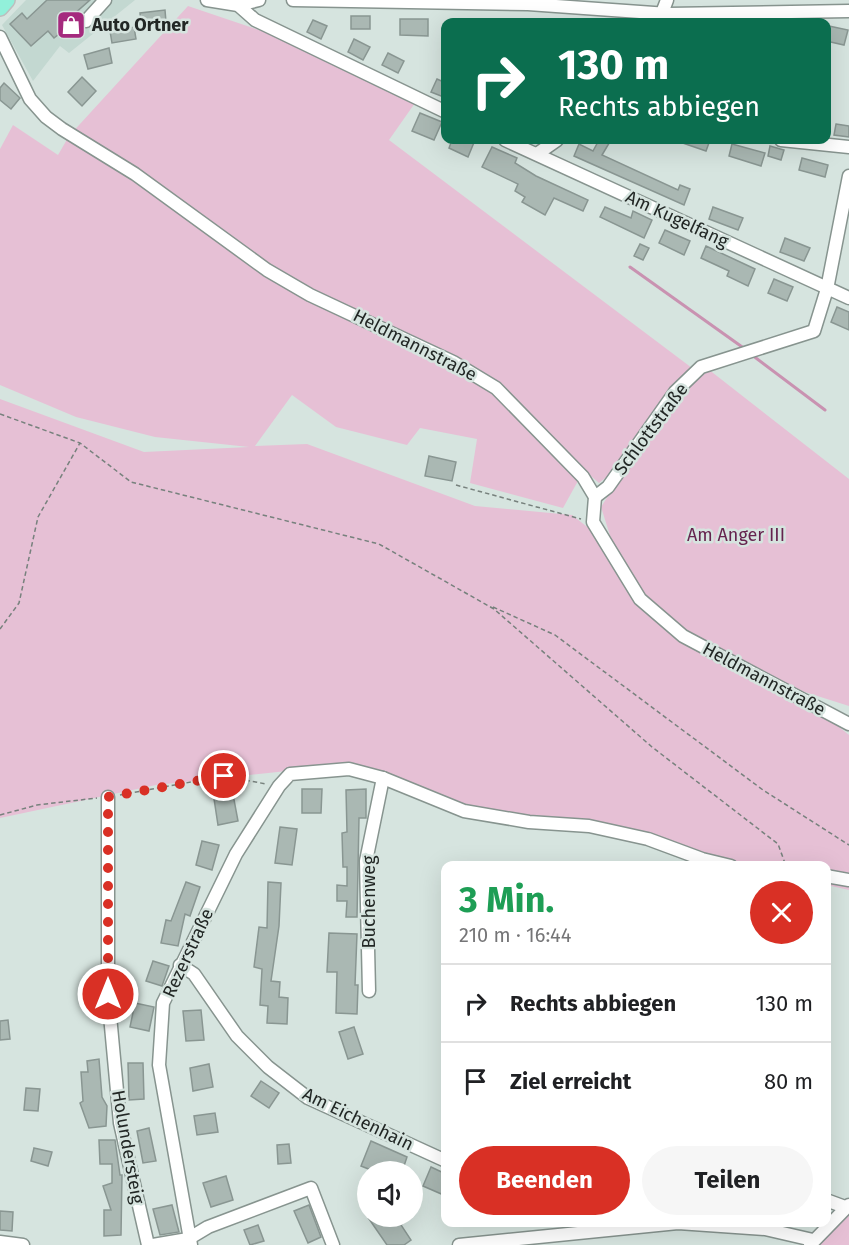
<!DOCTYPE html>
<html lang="de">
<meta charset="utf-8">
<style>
body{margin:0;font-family:"Fira Sans",sans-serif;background:#f6f6f6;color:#202124;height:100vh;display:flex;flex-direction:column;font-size:22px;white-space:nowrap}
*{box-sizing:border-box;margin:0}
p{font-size:20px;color:#757577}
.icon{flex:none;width:33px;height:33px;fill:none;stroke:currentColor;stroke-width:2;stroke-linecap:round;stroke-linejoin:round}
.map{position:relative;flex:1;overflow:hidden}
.drawer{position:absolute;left:441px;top:861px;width:390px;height:366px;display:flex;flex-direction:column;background:#fff;border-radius:12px;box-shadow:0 6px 24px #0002}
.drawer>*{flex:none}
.top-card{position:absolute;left:441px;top:18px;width:390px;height:126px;border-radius:12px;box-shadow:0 6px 24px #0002;background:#0b6e4f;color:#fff;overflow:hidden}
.buttons{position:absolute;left:357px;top:1161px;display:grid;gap:12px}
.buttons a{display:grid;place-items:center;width:66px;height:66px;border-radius:50%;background:#fff;box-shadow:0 6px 24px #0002;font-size:30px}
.pin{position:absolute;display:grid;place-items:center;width:51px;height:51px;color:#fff;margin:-26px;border:3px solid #fff;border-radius:50%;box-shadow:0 2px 6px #0007}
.me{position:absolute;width:66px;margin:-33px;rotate:0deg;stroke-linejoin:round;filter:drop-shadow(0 0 4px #0008)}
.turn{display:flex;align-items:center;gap:21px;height:126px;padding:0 18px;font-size:27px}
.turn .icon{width:78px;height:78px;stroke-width:2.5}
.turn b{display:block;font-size:42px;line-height:51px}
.round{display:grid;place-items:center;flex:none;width:63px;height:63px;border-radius:32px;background:#f6f6f6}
.overview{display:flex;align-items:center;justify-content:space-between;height:102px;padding:0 18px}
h1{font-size:36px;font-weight:700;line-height:45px;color:#1e9e55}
.action{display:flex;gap:12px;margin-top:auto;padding:12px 18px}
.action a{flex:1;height:69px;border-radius:36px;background:#d93025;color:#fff;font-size:24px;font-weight:700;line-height:69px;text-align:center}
.action a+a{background:#f6f6f6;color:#202124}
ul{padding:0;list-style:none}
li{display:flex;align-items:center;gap:18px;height:78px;padding:0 18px;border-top:2px solid #e0e0e0}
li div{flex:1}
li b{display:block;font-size:22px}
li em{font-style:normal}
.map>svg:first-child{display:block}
.built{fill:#c3d8d1}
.green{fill:#e6c0d5}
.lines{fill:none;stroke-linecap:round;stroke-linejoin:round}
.stream{stroke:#c992b1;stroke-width:3}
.building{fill:#aab8b3;stroke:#899692;stroke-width:1.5}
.minor-casing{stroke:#87948f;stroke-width:15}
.major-casing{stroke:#bdbebe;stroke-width:18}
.path{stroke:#77817d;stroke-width:1.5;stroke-dasharray:4.5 3;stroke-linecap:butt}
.minor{stroke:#fff;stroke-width:12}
.major{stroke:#92f0da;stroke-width:15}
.route{stroke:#d93025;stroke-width:10;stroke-dasharray:0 18}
.labels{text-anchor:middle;stroke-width:5;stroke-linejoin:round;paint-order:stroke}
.poi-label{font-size:18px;font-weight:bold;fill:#222725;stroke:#d6e4df;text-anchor:start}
.street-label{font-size:18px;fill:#222725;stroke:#d6e4df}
.park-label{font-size:18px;fill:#65234e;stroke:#d6e4df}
</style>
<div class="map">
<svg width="849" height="1245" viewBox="0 0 849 1245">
<rect width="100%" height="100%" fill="#d6e4df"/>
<path class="built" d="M26 0H135L69 53 60 46 33 81 2 25Z"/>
<g class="green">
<path d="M188 6 271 34 415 103 389 140 692 368 675 384 609 475 599 483 584 470 563 508 470 483 477 439 420 428 407 445 336 427 292 395 255 446 307 444 475 506 572 515 614 548 601 507 654 424 708 369 849 479V706L789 687 849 735V890L827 885 826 866 731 865 479 808 428 793 353 764 156 785 0 818V399L144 452 249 447 155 437 76 417 0 385V149L13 125 58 155 69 136Z"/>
<path d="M849 1207V1245H817Z"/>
</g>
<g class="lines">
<g class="stream">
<path d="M630 267 745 349"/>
<path d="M752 355 825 410"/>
</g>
</g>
<g class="building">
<path d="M47 0H90L73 15 80 27 70 36 64 30 54 38 48 31 31 46 10 24 22 13 27 19Z"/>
<path d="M165 10 166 22 141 24 140 13Z"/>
<rect x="351" y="16" width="19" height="13"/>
<path d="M400 19H428V36L400 35Z"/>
<path d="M313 20 327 26 321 39 307 32Z"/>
<path d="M829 26 848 30 844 45 826 41Z"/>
<path d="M134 27 136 39 112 43 110 31Z"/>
<path d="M354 39 370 47 363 60 348 52Z"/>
<path d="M109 48 112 63 88 69 84 55Z"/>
<path d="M388 53 404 61 398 73 382 65Z"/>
<path d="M82 77 96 91 82 106 68 92Z"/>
<path d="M437 79 446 83V98L431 92Z"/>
<path d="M4 83 20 98 11 109 0 100V88Z"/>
<path d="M420 113 442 122 434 140 412 131Z"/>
<path d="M836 124 849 126V137L834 135Z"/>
<path d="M452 140H475L468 157 449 148Z"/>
<path d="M599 140H611L602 155 678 190 680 185 690 189 684 205 574 156 579 144 593 151Z"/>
<path d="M674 140H710L706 151Z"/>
<path d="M732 144 765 153 761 166 729 156Z"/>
<path d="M770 146 784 150 781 160 768 156Z"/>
<path d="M492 147 517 158 515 163 536 176 588 200 583 211 554 198 545 215 522 202 525 197 515 191 518 184 482 167Z"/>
<path d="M802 158 828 165 825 177 799 170Z"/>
<path d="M605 207 631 218 633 211 652 220 644 238 600 217Z"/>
<path d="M713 207 743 218 738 230 709 219Z"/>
<path d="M665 230 690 241 684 255 659 243Z"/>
<path d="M785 238 810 248 804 261 780 252Z"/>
<path d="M640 244 649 248 643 260 634 256Z"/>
<path d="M706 246 755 269 748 286 727 276 729 271 701 258Z"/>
<path d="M774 279 793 287 787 301 768 293Z"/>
<path d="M837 307 849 312V330L831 322Z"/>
<path d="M429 456 456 462 452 481 425 476Z"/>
<path d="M232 789 238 821 218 825 213 792Z"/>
<path d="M302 789H322L321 813H302Z"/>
<path d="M366 789V818H359L357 917H346L347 901H337V885L347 886V867H343L342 833 347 832 346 790Z"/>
<path d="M280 827 297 829 292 865 275 863Z"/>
<path d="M202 841 219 845 212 870 196 865Z"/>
<path d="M186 882 200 887 190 916 185 914 178 946 161 943 166 920 171 921Z"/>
<path d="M268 882 281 883 279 926 271 981 280 982 279 997 288 998 287 1024 267 1023 268 1006 260 1005 262 969 254 967 259 927 267 928Z"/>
<path d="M329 933 357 934 355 985H358L357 1014 336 1013 337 972H327Z"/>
<path d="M153 961 169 966 162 986 146 981Z"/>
<path d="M100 977V1000L84 1001 83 978Z"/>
<path d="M135 1003 154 1007 149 1031 130 1027Z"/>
<path d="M201 1010 204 1040 186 1041 183 1011Z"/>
<path d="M8 1020 10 1039 0 1040V1021Z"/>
<path d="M354 1027 363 1054 348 1059 339 1032Z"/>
<path d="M99 1059 102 1097 107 1106 106 1126 89 1128 80 1103 83 1101 81 1072H88L87 1061Z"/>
<path d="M128 1063H143L144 1099 129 1100Z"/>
<path d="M209 1064 213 1087 193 1091 190 1068Z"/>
<path d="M261 1081 279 1093 269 1108 251 1096Z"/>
<path d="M26 1088 40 1089 38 1111 24 1110Z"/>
<path d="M215 1113 218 1132 197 1135 194 1116Z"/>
<path d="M149 1128 156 1161 143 1163 137 1131Z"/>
<path d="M99 1140H115L120 1175H122L121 1235 104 1236V1210H111L103 1186 112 1183V1164H100Z"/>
<path d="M371 1141 407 1157 402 1172H376L361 1166Z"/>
<path d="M289 1144 291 1163 278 1164 277 1145Z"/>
<path d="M34 1148 52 1152 48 1166 31 1161Z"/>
<path d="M431 1167 446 1174V1196L423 1186Z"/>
<path d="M226 1176 233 1200 211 1207 203 1183Z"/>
<path d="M172 1205 179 1232 160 1235 153 1209Z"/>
<path d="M309 1205 321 1237 308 1243 294 1211Z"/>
<path d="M0 1211 13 1212 12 1231 0 1230Z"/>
<path d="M367 1216H412L401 1225 411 1240 404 1245H387Z"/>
<path d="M258 1225 264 1241 250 1245 244 1230Z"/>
</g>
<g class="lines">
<g class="minor-casing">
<g id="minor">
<path d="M207 0 238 5 255 20 446 112"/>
<path d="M293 0 528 4 668 14 849 11"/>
<path d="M238 5 259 0"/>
<path d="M662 13 667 0"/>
<path d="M86 21 105 0"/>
<path d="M0 37 30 99 46 117 62 129 135 174 267 270 310 295 453 362 496 388 583 477 595 497 593 522 640 599 683 636 849 724"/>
<path d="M505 140 849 298"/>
<path d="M781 140 849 147"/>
<path d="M537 154 557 140"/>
<path d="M595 497 608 487 675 392 701 367 814 331 827 289 849 176"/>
<path d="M108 797V994L120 1123 148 1245"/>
<path d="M826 876 849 880"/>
<path d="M180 965 194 974 237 1036 268 1067 308 1098 446 1161"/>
<path d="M369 991 366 861 383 778"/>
<path d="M826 1200 845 1207"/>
<path d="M0 1242 23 1245"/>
<path d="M153 1245 188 1239 208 1227 311 1188 333 1245"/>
<path d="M191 1245 159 1065 163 1003 236 854 279 786 290 774 349 769 383 778 464 811 529 822 589 826 648 839 702 859 731 866"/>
<path d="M459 1245 678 1223 765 1229 813 1240"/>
<path d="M810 1245 849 1205"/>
</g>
</g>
<g class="major-casing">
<path id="major" d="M0 8 7 0"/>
</g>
<g class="path">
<path d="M0 414 80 443 131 482 379 544 494 609 652 747 778 844 786 866"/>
<path d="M456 485 581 519"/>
<path d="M493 607 555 635 763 790 849 845"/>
<path d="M0 629 19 603 38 517 80 443"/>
<path d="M120 795 224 776 266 784"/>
<path d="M0 815 37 805 97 798"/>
</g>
<use href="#minor" class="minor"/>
<use href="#major" class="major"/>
</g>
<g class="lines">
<path class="route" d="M108 994V797L224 776"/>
</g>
<defs>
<g id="shop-square" transform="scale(1.5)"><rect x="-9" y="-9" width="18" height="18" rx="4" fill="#a52a7e" stroke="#d6e4df"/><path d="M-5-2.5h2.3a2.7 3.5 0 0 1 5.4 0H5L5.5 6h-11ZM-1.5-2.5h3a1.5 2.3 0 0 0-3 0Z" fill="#fff"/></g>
</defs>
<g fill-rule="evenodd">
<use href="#shop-square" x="71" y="25"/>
</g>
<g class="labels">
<g class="poi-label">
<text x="92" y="31">Auto Ortner</text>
</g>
<g class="street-label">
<text transform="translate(677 219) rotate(25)" y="6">Am Kugelfang</text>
<text transform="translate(415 345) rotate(27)" y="6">Heldmannstraße</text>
<text transform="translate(651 429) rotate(-53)" y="6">Schlottstraße</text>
<text transform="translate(764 679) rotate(28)" y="6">Heldmannstraße</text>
<text transform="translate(369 902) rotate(-90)" y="6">Buchenweg</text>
<text transform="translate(188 953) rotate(-65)" y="6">Rezerstraße</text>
<text transform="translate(358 1119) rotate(26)" y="6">Am Eichenhain</text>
<text transform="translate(128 1147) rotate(80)" y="6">Holundersteig</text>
</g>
<g class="park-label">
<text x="736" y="541">Am Anger III</text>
</g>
</g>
</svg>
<div class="buttons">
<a><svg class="icon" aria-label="sound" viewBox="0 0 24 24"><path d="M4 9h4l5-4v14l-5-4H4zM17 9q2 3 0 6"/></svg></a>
</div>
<div class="pin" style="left:224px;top:776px;background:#d93025"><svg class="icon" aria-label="arrive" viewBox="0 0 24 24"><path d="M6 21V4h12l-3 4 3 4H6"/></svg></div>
<svg class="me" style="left:108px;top:994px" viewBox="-20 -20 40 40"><circle r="17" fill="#d93025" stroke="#fff" stroke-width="3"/><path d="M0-11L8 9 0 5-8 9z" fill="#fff"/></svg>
<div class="top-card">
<div class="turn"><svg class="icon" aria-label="right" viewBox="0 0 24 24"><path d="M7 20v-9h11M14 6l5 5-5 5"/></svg><div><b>130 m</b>Rechts abbiegen</div></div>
</div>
<section class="drawer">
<div class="overview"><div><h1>3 Min.</h1><p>210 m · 16:44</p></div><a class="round" style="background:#d93025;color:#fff"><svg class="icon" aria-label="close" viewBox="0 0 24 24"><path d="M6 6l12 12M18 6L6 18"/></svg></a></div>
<ul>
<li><svg class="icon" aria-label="right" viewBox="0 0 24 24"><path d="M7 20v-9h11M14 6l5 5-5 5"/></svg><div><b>Rechts abbiegen</b></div><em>130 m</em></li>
<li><svg class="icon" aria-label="arrive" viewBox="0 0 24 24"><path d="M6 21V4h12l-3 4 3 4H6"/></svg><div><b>Ziel erreicht</b></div><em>80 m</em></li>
</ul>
<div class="action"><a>Beenden</a><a>Teilen</a></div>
</section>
</div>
